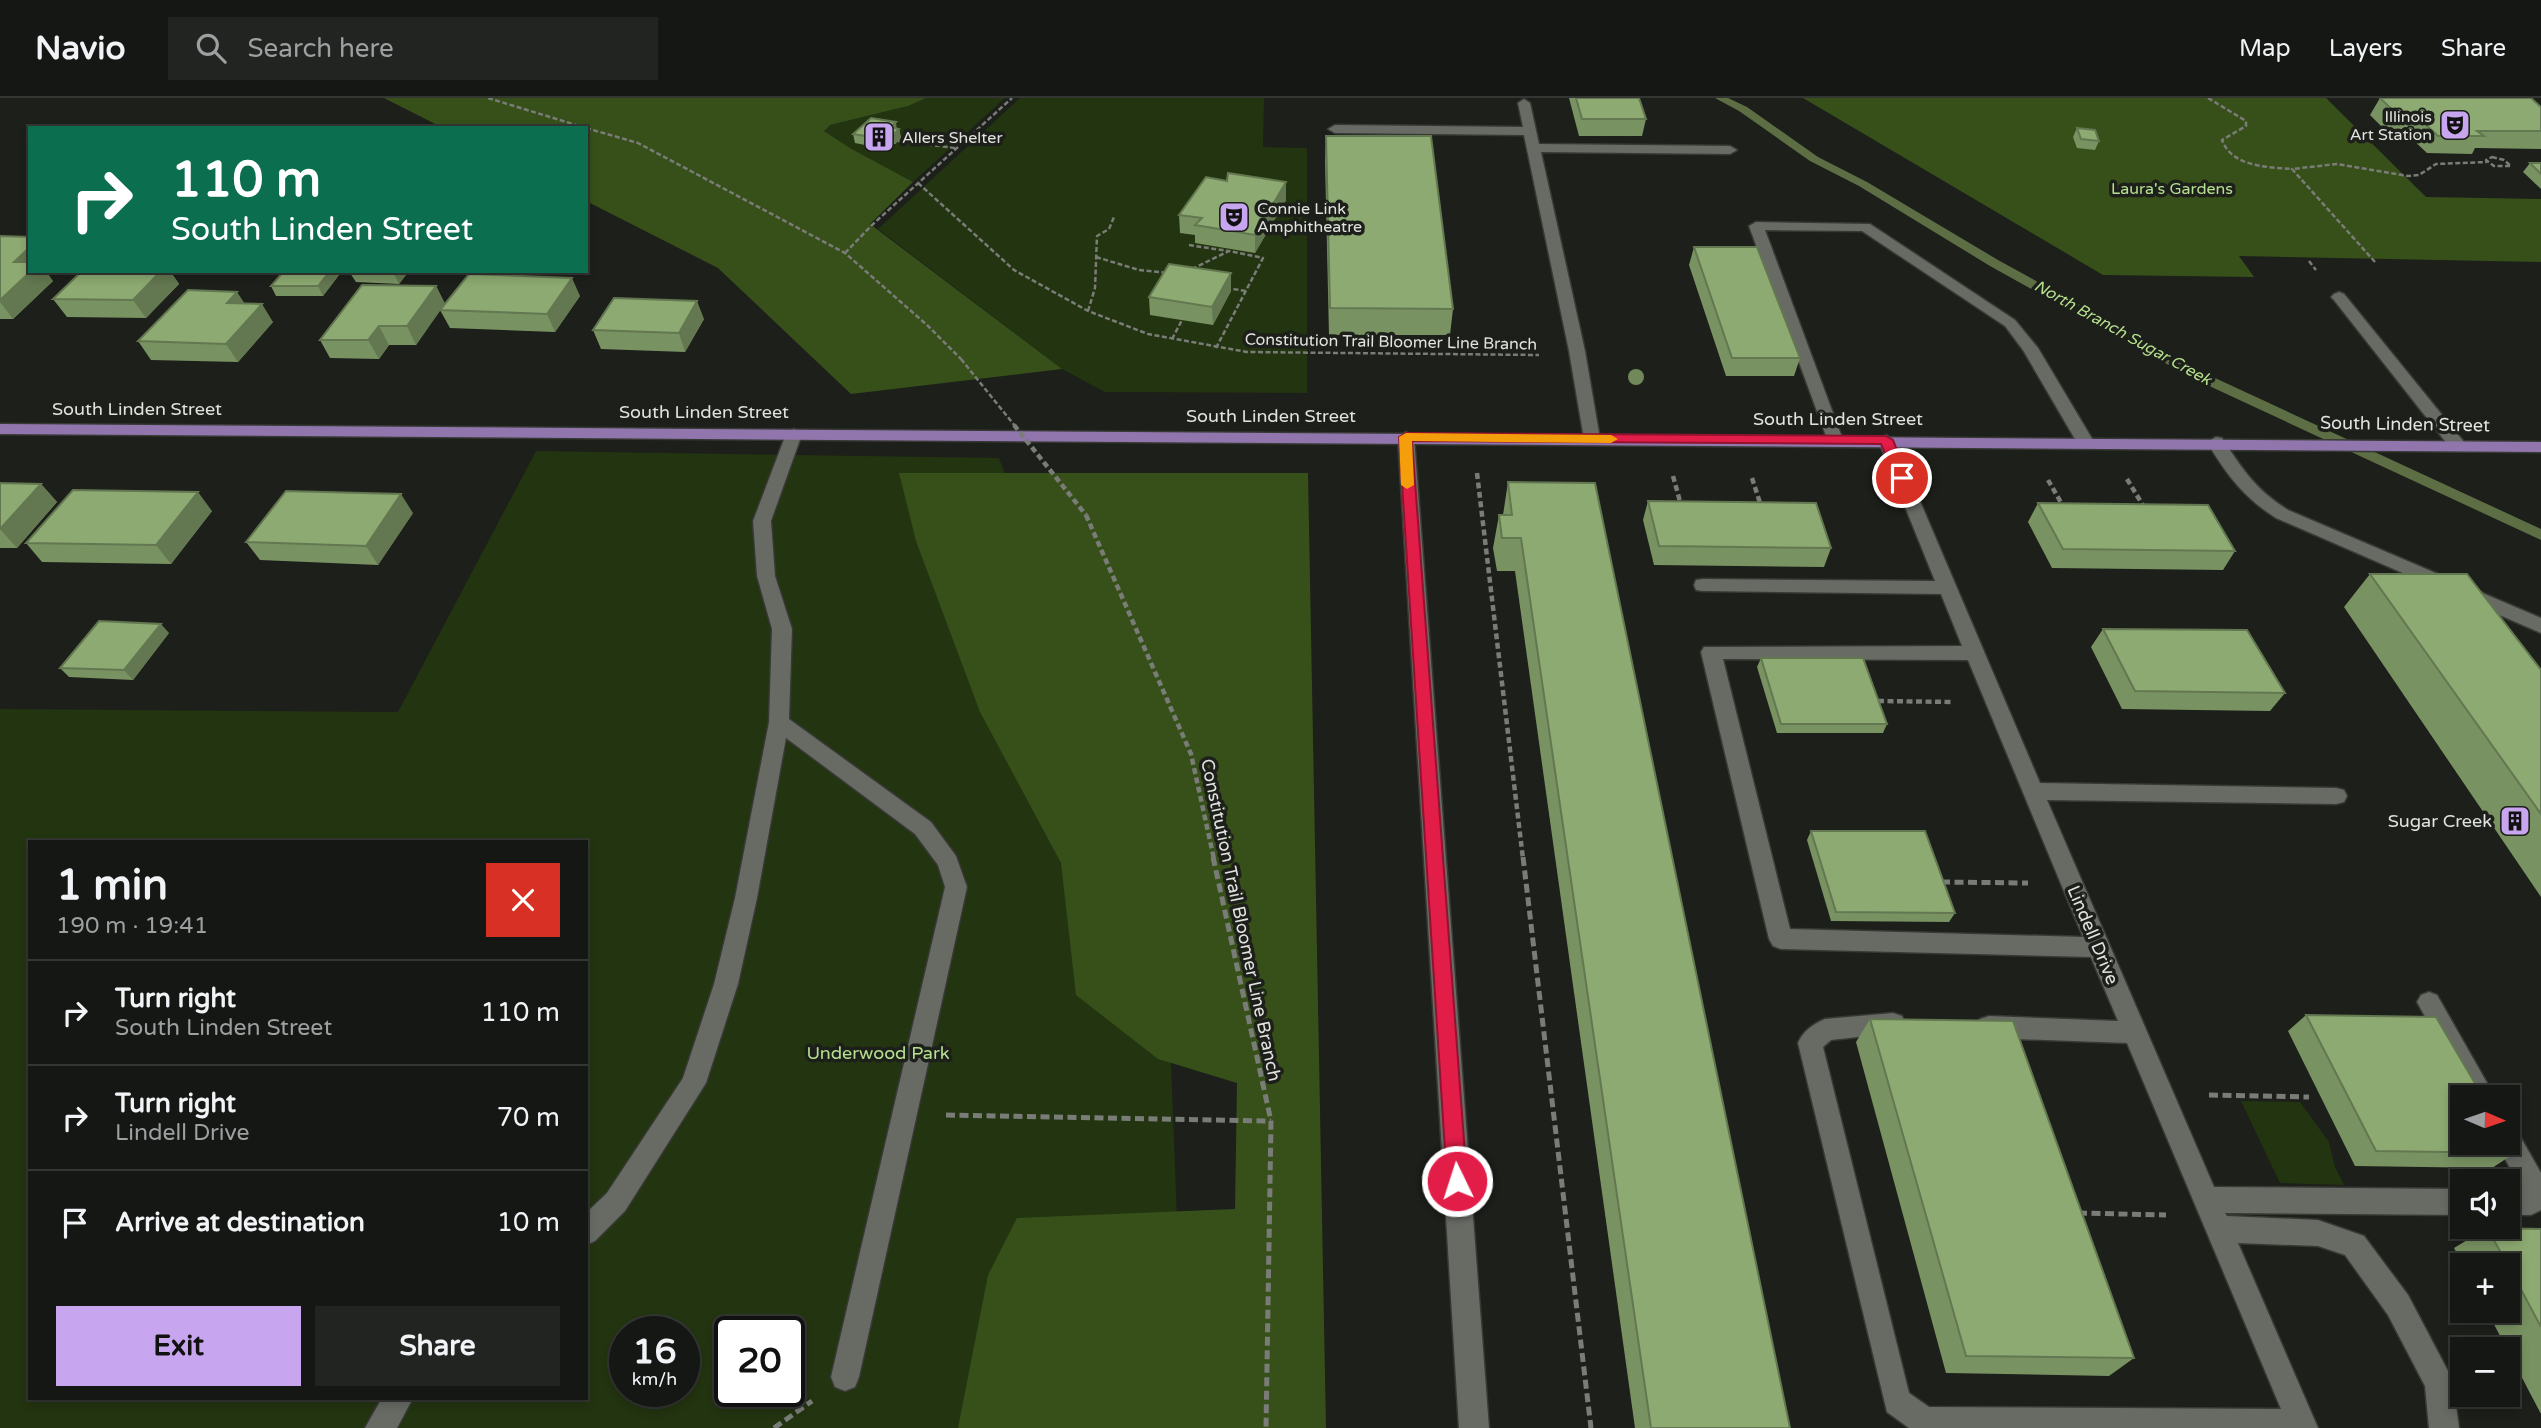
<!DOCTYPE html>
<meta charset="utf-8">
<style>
body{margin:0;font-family:"Varela Round",sans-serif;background:#222422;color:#f1f3f6;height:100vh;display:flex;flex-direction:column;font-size:26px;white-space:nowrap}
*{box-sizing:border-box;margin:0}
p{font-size:23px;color:#9d9fa0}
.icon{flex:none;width:38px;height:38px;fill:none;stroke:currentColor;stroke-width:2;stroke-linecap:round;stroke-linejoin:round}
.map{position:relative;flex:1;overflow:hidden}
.sheet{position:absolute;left:28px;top:742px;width:560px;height:560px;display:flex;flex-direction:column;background:#151714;border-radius:0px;box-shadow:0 4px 10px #0003,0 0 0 2px #343634}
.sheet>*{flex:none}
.guide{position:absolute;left:28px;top:28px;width:560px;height:147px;border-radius:0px;box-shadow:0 4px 10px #0003,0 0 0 2px #343634;background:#0b6e4f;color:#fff;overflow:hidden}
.needle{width:46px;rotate:92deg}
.buttons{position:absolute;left:2450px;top:987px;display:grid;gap:14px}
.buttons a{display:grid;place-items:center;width:70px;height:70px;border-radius:0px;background:#151714;box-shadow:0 4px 10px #0003,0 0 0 2px #343634;font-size:35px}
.speed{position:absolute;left:609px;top:1218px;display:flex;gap:14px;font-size:35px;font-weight:700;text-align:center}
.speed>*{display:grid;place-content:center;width:91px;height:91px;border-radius:50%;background:#151714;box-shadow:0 4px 10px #0003,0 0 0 2px #343634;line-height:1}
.speed small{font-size:18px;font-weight:400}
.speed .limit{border:4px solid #111;border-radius:10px;background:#fff;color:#111}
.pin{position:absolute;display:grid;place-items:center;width:60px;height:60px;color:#fff;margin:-30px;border:4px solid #fff;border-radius:50%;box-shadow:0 2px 7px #0007}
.me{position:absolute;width:77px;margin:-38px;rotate:356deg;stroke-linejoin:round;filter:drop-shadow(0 0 5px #0008)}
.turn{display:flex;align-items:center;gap:24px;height:147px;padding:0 28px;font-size:32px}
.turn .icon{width:91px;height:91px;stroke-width:2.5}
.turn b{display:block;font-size:49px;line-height:60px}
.round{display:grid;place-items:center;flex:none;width:74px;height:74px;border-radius:0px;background:#222422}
.overview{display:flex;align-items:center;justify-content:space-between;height:119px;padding:0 28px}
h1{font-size:42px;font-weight:800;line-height:52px}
.button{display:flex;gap:14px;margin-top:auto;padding:14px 28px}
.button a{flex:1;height:80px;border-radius:0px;background:#c8a6ef;color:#111;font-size:28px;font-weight:800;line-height:80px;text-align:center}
.button a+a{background:#222422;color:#f1f3f6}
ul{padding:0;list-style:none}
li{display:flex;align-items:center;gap:21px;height:105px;padding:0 28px;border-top:2px solid #343634}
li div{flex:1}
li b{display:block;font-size:26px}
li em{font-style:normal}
header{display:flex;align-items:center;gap:42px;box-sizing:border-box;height:98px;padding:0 35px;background:#151714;border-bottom:2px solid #343634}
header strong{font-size:33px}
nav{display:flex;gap:38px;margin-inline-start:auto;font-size:24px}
.search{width:490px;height:63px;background:#222422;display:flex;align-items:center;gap:18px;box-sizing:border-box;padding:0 24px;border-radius:0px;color:#9d9fa0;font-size:26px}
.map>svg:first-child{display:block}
.green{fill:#233410;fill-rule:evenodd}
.forest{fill:#37501a}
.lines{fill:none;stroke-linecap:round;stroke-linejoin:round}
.stream{fill:#5d6e45;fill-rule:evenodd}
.minor-casing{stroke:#373935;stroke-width:3}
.major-casing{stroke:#373935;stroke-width:3}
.path-far2{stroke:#7a7c78;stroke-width:2.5;stroke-dasharray:5 2.5;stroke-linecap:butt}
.path-far1{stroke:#7a7c78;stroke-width:4.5;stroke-dasharray:6 3.5;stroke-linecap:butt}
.path{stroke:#7a7c78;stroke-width:5;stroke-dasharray:9 4.5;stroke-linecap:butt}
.minor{fill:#676b64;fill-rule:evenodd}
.major{fill:#9176ae;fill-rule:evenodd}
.path-bridge-far1{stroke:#7a7c78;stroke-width:2.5;stroke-dasharray:5 2.5;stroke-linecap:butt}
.path-bridge{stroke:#7a7c78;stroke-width:4.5;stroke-dasharray:6 3.5;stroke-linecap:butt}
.tree{fill:#71895a}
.wall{fill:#799262}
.shaded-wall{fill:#637750}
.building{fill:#8daa72;stroke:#637750;stroke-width:2}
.route{fill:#e11d48;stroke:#92132f;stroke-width:2}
.slow{fill:#f59e0b}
.labels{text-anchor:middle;stroke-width:7;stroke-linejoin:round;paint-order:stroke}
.far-poi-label{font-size:16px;fill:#e2e3e0;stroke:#1c1f1a;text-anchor:start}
.far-park-label{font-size:16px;fill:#b6e08f;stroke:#1c1f1a}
.far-water-label{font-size:16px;font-style:italic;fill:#b5de8d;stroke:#1c1f1a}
.far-street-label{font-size:16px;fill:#e2e3e0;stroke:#1c1f1a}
.street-label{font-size:18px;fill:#e2e3e0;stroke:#1c1f1a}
.poi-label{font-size:18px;fill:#e2e3e0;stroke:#1c1f1a;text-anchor:end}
.park-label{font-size:18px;fill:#b6e08f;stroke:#1c1f1a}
</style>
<header>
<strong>Navio</strong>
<div class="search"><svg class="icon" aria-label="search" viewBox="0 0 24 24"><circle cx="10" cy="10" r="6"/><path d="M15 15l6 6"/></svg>Search here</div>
<nav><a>Map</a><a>Layers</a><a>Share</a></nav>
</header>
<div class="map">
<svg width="2541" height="1330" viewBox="0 0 2541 1330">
<rect width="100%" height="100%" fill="#1c1f1a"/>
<g class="green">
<path d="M926 0H1005L913 84 850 50 823 32 830 27 908 8Z"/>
<path d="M1020 0H1264L1263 49 1307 50V295L1105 294 1062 271 878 131Z"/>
<path d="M536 353 999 360 1037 458 1170 938 1185 1330H0V611L398 614ZM30 744H586V1300H30ZM625 1234H684V1293H625ZM730 1234H789V1293H730Z"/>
<path d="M2241 1003 2300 1004 2329 1044 2335 1069 2344 1087 2280 1085Z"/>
</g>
<g class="forest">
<path d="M384 0H926L908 8 830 27 824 33 850 50 913 84 870 126 1062 271 851 296 718 170 586 103V30H443Z"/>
<path d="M1803 0H2326L2426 99 2541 101V164L2239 158 2254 179 2103 177Z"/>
<path d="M899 375H1308L1326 1330H958L988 1177 1017 1120 1235 1111 1237 985 1158 961 1076 897 1061 765 980 614 916 443Z"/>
</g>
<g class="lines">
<path class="stream" d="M1715 0H1728L1747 9 1818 59 1867 84 1998 162 2202 274 2541 431V442L2192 280 1990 168 1859 88 1810 63 1739 13Z"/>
<g class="minor-casing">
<g id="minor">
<path d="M1524 1 1530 5 1539 46 1730 48 1737 52 1730 56 1541 54 1585 253 1600 341 1592 346 1584 341 1569 253 1524 37 1335 35 1328 31 1335 27 1523 29 1518 5Z"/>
<path d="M1756 124 1870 126 2015 222 2038 250 2094 344 2085 349 2079 348 2023 252 2005 228 1862 133 1765 132 1843 342 1835 347 1829 346 1749 128Z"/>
<path d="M2339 194 2344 196 2464 344 2467 348 2464 352H2452L2334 202 2331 199 2334 196Z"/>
<path d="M794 331 802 336 771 423 775 478 792 531 789 621 931 724 956 758 967 789 859 1279 855 1289 845 1293 835 1289 831 1279 945 789 938 767 915 736 786 640 757 800 738 886 706 985 625 1113 595 1143 586 1147V1115L607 1095 683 980 714 886 735 800 769 624 772 531 757 478 753 423 786 336Z"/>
<path d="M1406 334 1414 339 1489 1330H1459L1398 339Z"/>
<path d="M1886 337 1894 342 2040 685 2336 690 2344 692 2347 698 2344 704 2336 706 2047 702 2214 1089 2462 1091V1117L2225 1115 2227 1118 2318 1122 2364 1138 2408 1197 2449 1275 2453 1285 2459 1330H2429L2425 1288 2388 1217 2345 1157 2318 1148 2238 1145 2318 1330H1909L1887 1314 1798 945C1803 933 1813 926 1825 921L1893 915 1902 918 1905 926 1902 934 1831 942 1823 949 1909 1295 1929 1309 2281 1311 2127 945 1989 940 1980 937 1977 929 1980 921 1989 918 2118 923 2091 859 1781 851 1773 848 1769 841 1701 554 1704 549 1962 548 1941 496 1703 493 1696 492 1694 487 1696 482 1703 481 1935 483 1878 342ZM1723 561 1968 562 2083 839 1790 831Z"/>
<path d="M2216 339 2222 340C2243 372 2255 391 2288 412L2541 520V535L2276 420C2244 400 2226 376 2207 344Z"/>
<path d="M2429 894 2437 897 2495 999H2470L2417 904 2421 897Z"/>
<path d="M2508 1030 2517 1033 2541 1075V1112L2531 1117H2508V1091H2522L2496 1045H2508Z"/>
<path d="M382 1300H413L397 1330H365Z"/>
</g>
</g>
<g class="major-casing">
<path id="major" d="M0 326 2541 344V354L0 336Z"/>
</g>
<g class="path-far2">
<path d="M488 0 586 30"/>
<path d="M2208 0 2246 23V28L2222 42C2232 69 2267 69 2292 71"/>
<path d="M586 30 638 45 845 155 927 227 961 261"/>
<path d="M898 43 956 50"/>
<path d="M2492 59 2504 62 2511 68H2494L2486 62Z"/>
<path d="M918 85 1014 172 1088 213 1148 236 1247 254 1539 257"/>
<path d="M1189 147 1228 153"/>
<path d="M845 155 872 127 1012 0"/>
<path d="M1096 159 1139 172 1169 175"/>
<path d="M2309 163 2316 172"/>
<path d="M2375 164 2292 71 2337 66 2408 78 2419 77 2436 66 2487 64"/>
<path d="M1192 171 1229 153 1263 160 1216 250"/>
<path d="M1226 190 1246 193"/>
<path d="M1088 213 1095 190 1097 138 1109 131 1114 119"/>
<path d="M1172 241 1182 222"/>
</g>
<g class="path-far1">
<path d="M1477 375 1523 761"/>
<path d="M1673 378 1681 407"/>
<path d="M1752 380 1761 408"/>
<path d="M2127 381 2144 409"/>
<path d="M2048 382 2063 408"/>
<path d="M1086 417 1191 656 1214 761"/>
<path d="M1878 603 1954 604"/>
</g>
<g class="path">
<path d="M1213 759 1271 1023 1266 1330"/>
<path d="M1523 759 1591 1330"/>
<path d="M1941 784 2028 785"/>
<path d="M2209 997 2309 999"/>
<path d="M946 1017 1271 1023"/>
<path d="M2078 1115 2166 1117"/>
<path d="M774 1330 812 1303"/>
</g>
<use href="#minor" class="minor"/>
<use href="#major" class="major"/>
<path class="path-bridge-far1" d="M961 261 1015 328"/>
<path class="path-bridge" d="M1014 327 1086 417"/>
</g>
<circle class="tree" cx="1636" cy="279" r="8"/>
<g class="wall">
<path d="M1569 0H1639L1646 21 1642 38H1579Z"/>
<path d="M2380 0 2541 9V51L2475 50 2472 56 2427 55 2411 40H2393L2370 17Z"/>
<path d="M2077 30 2099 43 2095 52 2077 50 2073 39Z"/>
<path d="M897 31H899L901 40 895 46 885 44 880 50 855 45 853 36Z"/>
<path d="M1326 38 1453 211 1450 237H1329L1325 63Z"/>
<path d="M2530 65H2541V91L2523 74Z"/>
<path d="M1286 102 1255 155 1195 145V137L1180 135 1179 117Z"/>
<path d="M0 138 30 173 53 183 13 221H0Z"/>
<path d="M1694 149 1800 260 1794 278H1726L1689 167Z"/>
<path d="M82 173H170L179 186 146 220 67 219 53 201Z"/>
<path d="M284 173H342L323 198H276L271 188Z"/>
<path d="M409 173 399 186 356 184 350 175Z"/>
<path d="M1231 175V193L1213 227 1150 217 1149 199Z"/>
<path d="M436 188 445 206 580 198 555 234 450 230 440 212 416 247H389L379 261 330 260 320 242Z"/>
<path d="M245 205 273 224 238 264 151 262 138 243Z"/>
<path d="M704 221 685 254 601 251 593 232Z"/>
<path d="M1508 384 1790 1330H1635L1515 473H1497L1493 450 1499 417H1503Z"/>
<path d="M0 385 41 386 57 404 17 450H0Z"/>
<path d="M1648 403 1831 450 1824 469 1654 467 1643 422Z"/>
<path d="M2038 405 2235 453 2223 472 2052 470 2028 424Z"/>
<path d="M212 413 171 466 42 464 26 445Z"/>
<path d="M413 415 378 467 260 462 246 444Z"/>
<path d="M2370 476 2541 572V799L2344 509Z"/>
<path d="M2103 531 2285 595 2270 613 2122 611 2091 549Z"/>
<path d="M169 535 133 582 69 579 60 570Z"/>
<path d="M1761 560 1887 626 1883 635H1777L1757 569Z"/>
<path d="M1811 733 1955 815 1949 824 1831 823 1807 742Z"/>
<path d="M2306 917 2515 1055 2492 1070 2355 1068 2288 933Z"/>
<path d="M1870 921 2134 1260 2109 1278 1946 1275 1856 944Z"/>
<path d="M2487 1130 2541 1131V1316L2487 1213H2508V1167H2463L2454 1150Z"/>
</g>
<g class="shaded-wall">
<path d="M896 24 897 33 899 31 901 40 895 46 893 37 890 29Z"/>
<path d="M883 35 885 44 880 50 878 40Z"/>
<path d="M1286 84V102L1255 155V137Z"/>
<path d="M30 149V173H46L53 183 13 221 0 204V202L14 164Z"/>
<path d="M161 173H170L179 186 146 220 133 202Z"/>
<path d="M330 173H342L323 198 318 188Z"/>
<path d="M397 173H409L399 186 394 176Z"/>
<path d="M1231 175V193L1213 227 1212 209Z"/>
<path d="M572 180 580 198 555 234 547 216Z"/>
<path d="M436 188 445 206 416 247 407 228Z"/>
<path d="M237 194 249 212 227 205Z"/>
<path d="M697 203 704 221 685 254 679 235Z"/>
<path d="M262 206 273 224 238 264 226 246Z"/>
<path d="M379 228 389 247 379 261 368 242Z"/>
<path d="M41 386 57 404 17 450 0 431Z"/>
<path d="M198 394 212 413 171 466 156 447Z"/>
<path d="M401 396 413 415 378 467 366 448Z"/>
<path d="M161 526 169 535 133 582 124 572Z"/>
</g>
<g class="building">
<path d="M1576 0H1639L1646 21H1582Z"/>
<path d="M2380 0H2531L2541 9V33H2477L2484 38H2438L2422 23H2404Z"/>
<path d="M871 20 896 24 890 29 899 31 893 37 883 35 878 40 853 36Z"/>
<path d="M2077 30 2095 32 2099 43 2081 41Z"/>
<path d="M1326 38H1431L1453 211 1330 210Z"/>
<path d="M2530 65H2541V76Z"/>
<path d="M1228 75 1286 84 1255 137 1195 127 1202 120 1179 117 1206 79 1227 83Z"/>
<path d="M0 138 30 139V149L14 164H30L31 173 0 202Z"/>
<path d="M1694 149H1757L1800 260H1732Z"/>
<path d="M1169 166 1231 175 1212 209 1149 199Z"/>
<path d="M82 173H161L133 202 53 201Z"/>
<path d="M284 173H330L318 188H271Z"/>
<path d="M352 173H397L394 176 350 175Z"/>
<path d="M469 176 572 180 547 216 440 212Z"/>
<path d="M362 187 436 188 407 228H379L368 242H320Z"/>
<path d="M188 192 237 194 227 205 262 206 226 246 138 243Z"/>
<path d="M614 200 697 203 679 235 593 232Z"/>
<path d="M1508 384 1595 385 1790 1330H1651L1521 440H1502L1499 417H1512Z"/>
<path d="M0 385 41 386 0 431Z"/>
<path d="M73 392 198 394 156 447 26 445Z"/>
<path d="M286 393 401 396 366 448 246 444Z"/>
<path d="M1648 403 1816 405 1831 450 1659 448Z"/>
<path d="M2038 405 2208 407 2235 453 2063 451Z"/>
<path d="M2370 476H2467L2541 572V716Z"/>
<path d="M99 523 161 526 124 572 60 570Z"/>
<path d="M2103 531 2247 532 2285 595 2135 593Z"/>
<path d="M1761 560H1863L1887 626H1781Z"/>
<path d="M1811 733H1925L1955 815 1836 814Z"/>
<path d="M2306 917 2436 919 2483 999H2462V1045H2508V1042L2515 1055 2376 1053Z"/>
<path d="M1870 921 2013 923 2134 1260 1966 1258Z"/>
<path d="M2487 1130 2541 1131V1229L2508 1167Z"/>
</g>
<path class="route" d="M1406 335 1886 338 1893 342 1908 380 1902 384 1897 383 1881 346 1412 343 1467 1083 1464 1090 1457 1093 1450 1090 1447 1083 1399 339Z"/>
<path class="slow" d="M1406 335 1611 337 1618 341 1611 345 1412 343 1414 387 1407 391 1401 387 1399 339Z"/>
<defs>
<g id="theatre-square" transform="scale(1.575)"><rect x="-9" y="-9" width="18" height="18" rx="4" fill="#c8a6ef" stroke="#1c1f1a"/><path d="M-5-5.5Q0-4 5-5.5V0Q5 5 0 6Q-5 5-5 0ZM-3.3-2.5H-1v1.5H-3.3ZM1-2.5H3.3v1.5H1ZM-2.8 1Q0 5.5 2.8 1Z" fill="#111"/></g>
<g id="building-square" transform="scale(1.575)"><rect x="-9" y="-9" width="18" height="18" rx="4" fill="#c8a6ef" stroke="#1c1f1a"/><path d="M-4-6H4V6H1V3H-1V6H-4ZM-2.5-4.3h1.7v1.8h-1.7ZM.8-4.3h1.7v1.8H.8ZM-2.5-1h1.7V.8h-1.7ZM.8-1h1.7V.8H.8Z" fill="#111"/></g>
</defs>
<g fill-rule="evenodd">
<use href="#theatre-square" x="2455" y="27"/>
<use href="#building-square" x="879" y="39"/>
<use href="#theatre-square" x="1234" y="119"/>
<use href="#building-square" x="2515" y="723"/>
</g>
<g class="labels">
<g class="far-poi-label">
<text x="2432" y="24" text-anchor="end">Illinois<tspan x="2432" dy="18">Art Station</tspan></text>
<text x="902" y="45">Allers Shelter</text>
<text x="1257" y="116">Connie Link<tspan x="1257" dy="18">Amphitheatre</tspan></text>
</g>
<g class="far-park-label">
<text x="2172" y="96">Laura's Gardens</text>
</g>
<g class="far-water-label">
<text transform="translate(2123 234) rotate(29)" y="6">North Branch Sugar Creek</text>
</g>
<g class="far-street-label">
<text transform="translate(1391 243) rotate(1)" y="6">Constitution Trail Bloomer Line Branch</text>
</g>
<g class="street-label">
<text x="137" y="317">South Linden Street</text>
<text x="704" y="320">South Linden Street</text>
<text x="1271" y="324">South Linden Street</text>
<text x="1838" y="327">South Linden Street</text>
<text transform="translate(2405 326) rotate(1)" y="6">South Linden Street</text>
<text transform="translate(1241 822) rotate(78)" y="6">Constitution Trail Bloomer Line Branch</text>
<text transform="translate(2093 837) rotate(67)" y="6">Lindell Drive</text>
</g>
<g class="poi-label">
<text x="2492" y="729">Sugar Creek</text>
</g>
<g class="park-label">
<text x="878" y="961">Underwood Park</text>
</g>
</g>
</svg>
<div class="buttons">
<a><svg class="needle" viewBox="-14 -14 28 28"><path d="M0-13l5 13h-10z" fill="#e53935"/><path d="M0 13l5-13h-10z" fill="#9d9fa0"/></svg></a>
<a><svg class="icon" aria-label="sound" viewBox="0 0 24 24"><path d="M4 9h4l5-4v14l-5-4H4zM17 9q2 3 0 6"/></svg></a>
<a>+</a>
<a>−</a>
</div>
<div class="speed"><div>16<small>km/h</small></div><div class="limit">20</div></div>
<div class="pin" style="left:1902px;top:380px;background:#d93025"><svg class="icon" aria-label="arrive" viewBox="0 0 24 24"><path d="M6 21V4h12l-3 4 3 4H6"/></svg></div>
<svg class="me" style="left:1457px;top:1083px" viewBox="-20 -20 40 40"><circle r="17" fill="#e11d48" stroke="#fff" stroke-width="3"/><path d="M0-11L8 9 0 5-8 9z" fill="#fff"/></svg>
<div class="guide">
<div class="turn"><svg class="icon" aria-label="right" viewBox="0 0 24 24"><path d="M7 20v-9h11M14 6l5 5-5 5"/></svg><div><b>110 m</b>South Linden Street</div></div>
</div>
<section class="sheet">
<div class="overview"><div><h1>1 min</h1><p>190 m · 19:41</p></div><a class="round" style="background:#d93025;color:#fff"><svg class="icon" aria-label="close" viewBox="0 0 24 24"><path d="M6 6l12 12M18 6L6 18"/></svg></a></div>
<ul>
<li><svg class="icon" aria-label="right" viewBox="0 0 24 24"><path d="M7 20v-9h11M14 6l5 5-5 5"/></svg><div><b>Turn right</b><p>South Linden Street</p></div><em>110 m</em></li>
<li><svg class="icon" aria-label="right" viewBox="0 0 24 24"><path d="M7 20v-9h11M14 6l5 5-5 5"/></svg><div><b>Turn right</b><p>Lindell Drive</p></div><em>70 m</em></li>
<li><svg class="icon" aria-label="arrive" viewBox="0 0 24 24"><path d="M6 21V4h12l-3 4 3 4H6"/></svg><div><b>Arrive at destination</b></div><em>10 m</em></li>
</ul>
<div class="button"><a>Exit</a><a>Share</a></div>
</section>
</div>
